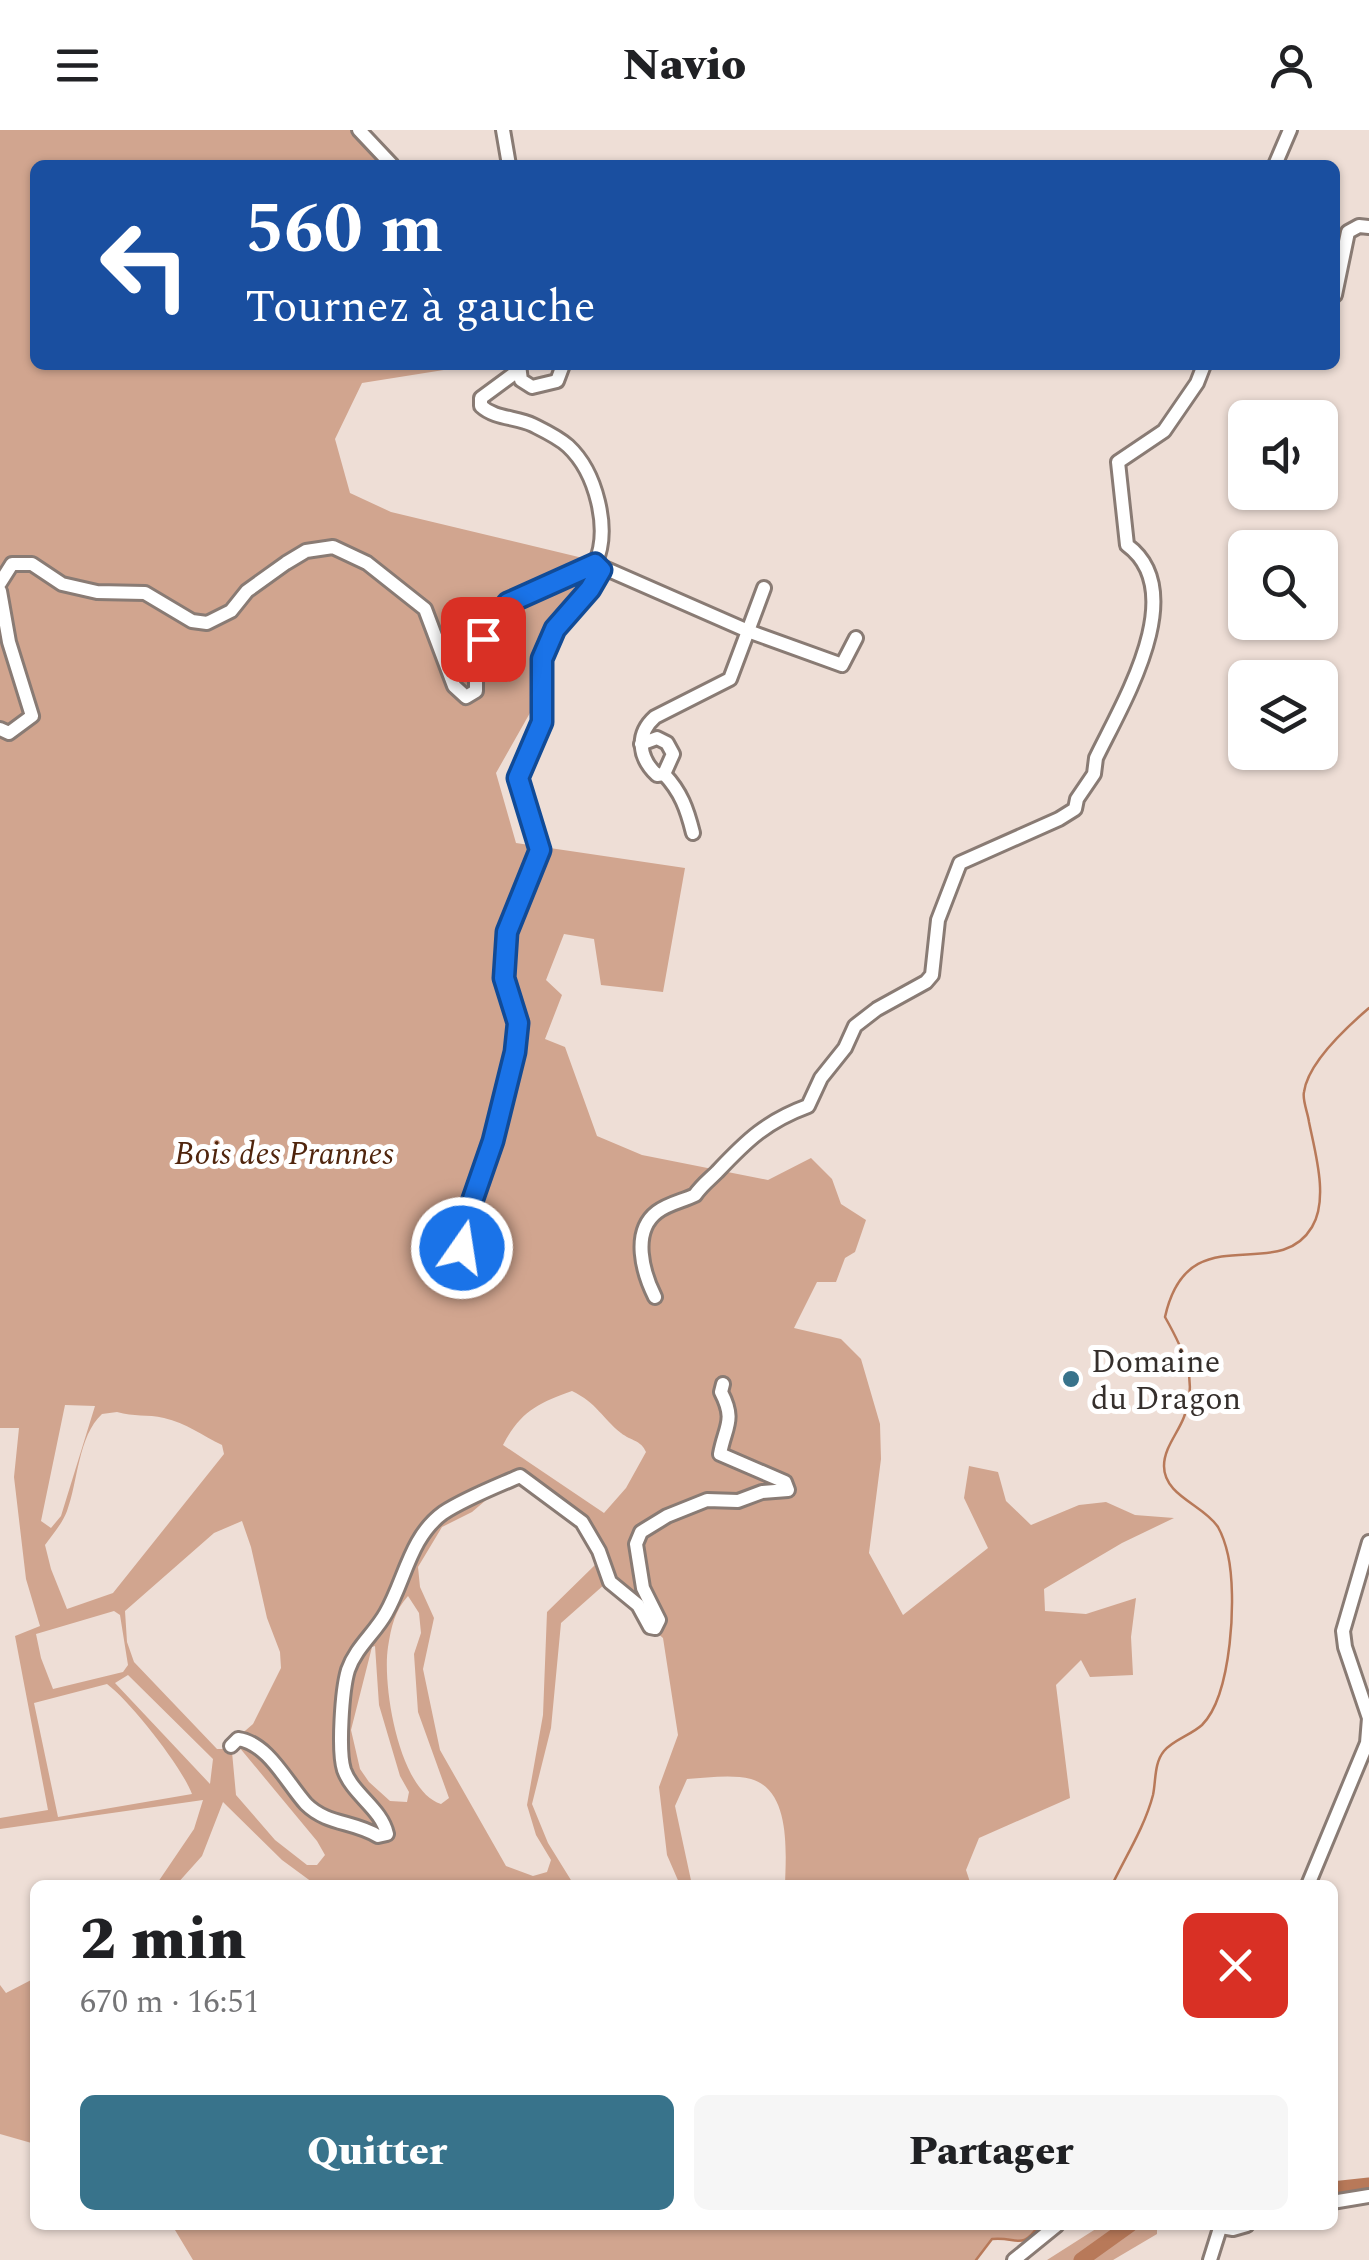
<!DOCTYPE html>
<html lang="fr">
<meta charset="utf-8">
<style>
body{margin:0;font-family:Spectral,serif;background:#f6f6f6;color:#202124;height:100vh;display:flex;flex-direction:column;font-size:38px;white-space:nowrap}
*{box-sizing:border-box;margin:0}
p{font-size:32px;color:#757577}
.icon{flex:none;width:55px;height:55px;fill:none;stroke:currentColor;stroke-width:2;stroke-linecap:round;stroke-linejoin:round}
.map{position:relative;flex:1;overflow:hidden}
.details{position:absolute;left:30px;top:1750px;width:1308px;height:350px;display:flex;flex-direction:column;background:#fff;border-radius:15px;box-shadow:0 2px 8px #0004}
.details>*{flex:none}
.hud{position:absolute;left:30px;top:30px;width:1310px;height:210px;border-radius:15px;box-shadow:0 2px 8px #0004;background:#1a4fa0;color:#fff;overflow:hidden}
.fabs{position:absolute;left:1228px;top:270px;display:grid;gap:20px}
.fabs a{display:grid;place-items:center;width:110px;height:110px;border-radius:15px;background:#fff;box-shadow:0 2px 8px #0004;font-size:50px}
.pin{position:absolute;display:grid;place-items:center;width:85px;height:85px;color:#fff;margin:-42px;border-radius:20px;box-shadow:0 5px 15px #0006}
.me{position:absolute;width:110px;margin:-55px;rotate:13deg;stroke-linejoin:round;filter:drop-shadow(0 0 8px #0008)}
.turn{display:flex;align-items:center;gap:35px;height:210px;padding:0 50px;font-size:45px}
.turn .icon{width:130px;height:130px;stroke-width:2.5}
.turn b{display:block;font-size:70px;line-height:85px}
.round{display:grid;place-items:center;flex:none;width:105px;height:105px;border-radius:15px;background:#f6f6f6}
.head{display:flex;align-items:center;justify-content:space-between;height:170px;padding:0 50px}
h1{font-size:60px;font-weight:800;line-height:75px}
.button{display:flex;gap:20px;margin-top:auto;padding:20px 50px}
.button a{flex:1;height:115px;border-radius:15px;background:#38738b;color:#fff;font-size:40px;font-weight:800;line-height:115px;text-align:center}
.button a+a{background:#f6f6f6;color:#202124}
header{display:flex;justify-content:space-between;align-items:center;height:130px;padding:0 50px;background:#fff;font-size:45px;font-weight:800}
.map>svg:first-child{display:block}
.green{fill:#d1a58f;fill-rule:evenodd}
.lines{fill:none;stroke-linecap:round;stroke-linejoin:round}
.stream{stroke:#b87959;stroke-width:2.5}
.river{stroke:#b87959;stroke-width:15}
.minor-casing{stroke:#897b74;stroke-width:18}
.minor{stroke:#fff;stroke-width:12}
.route-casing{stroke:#114b97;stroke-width:25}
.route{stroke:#1a73e8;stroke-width:18}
.poi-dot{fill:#38738b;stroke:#fff;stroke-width:4}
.labels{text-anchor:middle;stroke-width:10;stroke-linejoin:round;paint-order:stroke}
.park-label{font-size:32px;font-style:italic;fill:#50250d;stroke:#fff}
.poi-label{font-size:32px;fill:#352f2c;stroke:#fff;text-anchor:start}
</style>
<header><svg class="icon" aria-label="menu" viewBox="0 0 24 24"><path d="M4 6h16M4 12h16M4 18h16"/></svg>Navio<svg class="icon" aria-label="person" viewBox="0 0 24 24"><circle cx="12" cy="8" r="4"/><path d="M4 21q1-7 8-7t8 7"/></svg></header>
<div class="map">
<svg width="1369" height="2130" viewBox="0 0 1369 2130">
<rect width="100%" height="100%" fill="#eeded6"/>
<g class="green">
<path d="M0 0H353L381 35H35V235H475L362 253 335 309 350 363 391 382 587 429 589 448 553 491 535 574 496 643 516 713 685 738 663 862 601 855 594 809 564 804 546 850 562 865 545 909 565 917 597 1006 642 1025 768 1050 811 1028 832 1049 841 1074 866 1090 855 1122 845 1128 836 1152H817L794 1198 841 1209 861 1229 880 1294 881 1329 869 1423 903 1485 988 1418 964 1368 969 1336 998 1342 1006 1371 1031 1395 1079 1375 1106 1372 1135 1385 1174 1388 1122 1413 1044 1459 1045 1481 1086 1484 1136 1468 1131 1507 1133 1545 1090 1547 1081 1530 1056 1555 1070 1668 979 1708 966 1740 971 1755H785C786 1723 791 1660 751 1649 731 1644 707 1648 687 1649L675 1676 692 1755H680L667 1725 659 1657 678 1605 663 1508C642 1491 627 1470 605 1454L561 1493 551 1598 532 1674 548 1713 574 1755H316L282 1730 223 1672 202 1726 176 1755H156L194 1699 203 1670 0 1699V1688L48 1680 15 1506 40 1496 26 1449 14 1347 19 1298H0ZM572 1261C597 1273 602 1288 621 1303 631 1311 641 1310 646 1322L626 1358 604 1383 503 1315C520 1282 538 1273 572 1261ZM65 1275 95 1276 61 1386 51 1398 41 1391ZM117 1282C134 1287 147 1284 164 1288 186 1293 203 1306 222 1315L224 1324 113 1463 67 1479 51 1439 45 1415C53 1404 62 1394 67 1381 78 1352 78 1306 102 1284ZM520 1355C551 1370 598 1396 595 1435L547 1482 543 1585 527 1675 536 1705 551 1730 547 1742 533 1746 506 1736 440 1620 423 1539 434 1488 420 1457 418 1437 442 1397 472 1382 499 1359ZM242 1391 251 1417 267 1488 280 1522 281 1538 253 1594 224 1619H217L134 1532 127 1512 125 1481 214 1403ZM408 1466 419 1483 421 1503 414 1524 418 1582 449 1668 441 1674C399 1661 382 1555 388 1517 391 1497 395 1480 408 1466ZM114 1481 120 1485 128 1535 123 1542 53 1559 41 1528 36 1504ZM375 1516 379 1575 400 1646 409 1662 407 1672 390 1671 369 1652 360 1639 351 1600 372 1517ZM128 1545 213 1629 210 1654 115 1553ZM107 1554C130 1571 182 1637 192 1664L58 1687 34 1573ZM239 1617 317 1711 325 1725 317 1735H307L275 1710 236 1665 232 1622Z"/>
<path d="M35 1848V2014L0 2004V1855L6 1863Z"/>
<path d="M172 2095H1039C1021 2122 1018 2106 992 2109L976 2130H193Z"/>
<path d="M1102 2095H1167L1157 2098V2104L1113 2130H1047Z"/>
</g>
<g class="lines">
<g class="stream">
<path d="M1112 1755C1126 1726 1145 1696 1153 1665 1156 1651 1154 1633 1164 1621 1173 1610 1191 1605 1202 1595 1232 1565 1237 1465 1228 1425 1226 1416 1223 1406 1218 1397 1204 1375 1164 1366 1164 1336 1164 1318 1178 1303 1184 1287 1199 1249 1183 1219 1165 1187 1188 1083 1277 1156 1312 1097 1329 1069 1315 1022 1309 992 1308 983 1302 970 1304 962 1308 932 1348 896 1369 878"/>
<path d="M976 2130 992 2109C1017 2106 1021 2122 1039 2095"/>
</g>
<g class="river">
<path d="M1332 2059 1369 2055"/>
<path d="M1081 2130 1130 2095"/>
</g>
<g class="minor-casing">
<g id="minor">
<path d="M359 0 392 35"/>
<path d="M503 0 509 35"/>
<path d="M1275 35 1290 0"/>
<path d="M1335 165 1348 102 1359 96 1369 97"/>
<path d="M519 235 521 250 532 257 557 251 563 235"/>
<path d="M0 453 12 434H32L62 454 97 462 145 463 192 491 207 493 231 481 247 461 286 433 306 421 333 417 367 433 425 479 454 556 466 567 476 561V534L483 509 508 473 595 434 748 501 730 549 655 587C635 605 639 628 657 645L664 644 673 624 667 613 657 608 641 614"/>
<path d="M764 458 748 501 842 535 856 508"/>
<path d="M0 461 9 512 32 586 9 603 0 599"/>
<path d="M664 644C681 662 687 679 693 703"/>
<path d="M437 1150 455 1133 462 1118 467 1086 493 1011 515 923 519 893 505 848 507 802 540 721 519 648 542 592V529L555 499 590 459 601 440 595 434C611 399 596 342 568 316 558 307 545 301 533 295 517 287 495 289 481 276V268L519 240"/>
<path d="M655 1167C643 1143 631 1102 657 1082 669 1073 683 1071 695 1065 702 1055 709 1050 717 1042 747 1010 767 991 808 976L821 948 845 918 855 896 877 879 926 852 932 845 938 790 960 733 1059 689 1075 679 1077 669 1094 644 1096 628C1122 574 1191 462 1127 415L1118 332 1164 301 1197 253 1204 235"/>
<path d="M231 1616 238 1609C268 1613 287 1653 306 1674 327 1695 354 1691 378 1706L387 1704C381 1678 353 1665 344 1640 338 1621 342 1560 348 1540 356 1517 375 1503 386 1483 405 1450 410 1407 443 1383 466 1368 495 1357 520 1346L582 1392 599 1421 610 1452 638 1475 650 1497 655 1498 659 1490 643 1458 636 1414 641 1402 667 1386 707 1370 738 1371 762 1362 788 1360 785 1352 720 1324C725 1296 736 1291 721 1262L723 1254"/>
<path d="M1308 1755 1367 1613 1369 1588 1345 1517 1343 1501 1369 1412"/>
<path d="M1332 2072 1369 2066"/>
<path d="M1221 2097 1233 2099 1247 2095"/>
<path d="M1014 2130 1057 2095"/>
<path d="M1210 2130 1221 2095"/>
</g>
</g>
<use href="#minor" class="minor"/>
</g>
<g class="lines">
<g class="route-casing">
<path id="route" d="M462 1118 467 1086 493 1011 515 922 518 893 504 848 507 802 540 720 518 648 542 592V529L555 499 590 459 601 440 595 434 508 473 483 509"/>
</g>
<use href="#route" class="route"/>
</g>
<circle class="poi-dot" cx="1071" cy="1249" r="10"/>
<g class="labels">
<g class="park-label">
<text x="284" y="1034">Bois des Prannes</text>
</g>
<g class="poi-label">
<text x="1091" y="1242">Domaine<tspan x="1091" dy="37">du Dragon</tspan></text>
</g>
</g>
</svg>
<div class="fabs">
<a><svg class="icon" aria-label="sound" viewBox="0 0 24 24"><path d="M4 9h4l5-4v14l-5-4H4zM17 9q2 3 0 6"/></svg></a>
<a><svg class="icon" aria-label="search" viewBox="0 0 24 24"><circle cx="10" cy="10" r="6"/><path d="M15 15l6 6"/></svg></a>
<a><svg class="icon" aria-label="layers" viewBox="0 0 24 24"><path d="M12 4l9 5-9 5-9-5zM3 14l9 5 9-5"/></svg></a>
</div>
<div class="pin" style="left:483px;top:509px;background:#d93025"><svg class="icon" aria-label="arrive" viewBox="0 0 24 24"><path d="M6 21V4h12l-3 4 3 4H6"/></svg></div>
<svg class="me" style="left:462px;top:1118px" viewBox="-20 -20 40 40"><circle r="17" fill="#1a73e8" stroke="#fff" stroke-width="3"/><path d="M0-11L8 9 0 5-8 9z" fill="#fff"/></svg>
<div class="hud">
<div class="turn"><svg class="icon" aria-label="left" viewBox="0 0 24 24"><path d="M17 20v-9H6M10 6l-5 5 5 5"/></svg><div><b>560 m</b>Tournez à gauche</div></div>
</div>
<section class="details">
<div class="head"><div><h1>2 min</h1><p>670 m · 16:51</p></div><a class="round" style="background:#d93025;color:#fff"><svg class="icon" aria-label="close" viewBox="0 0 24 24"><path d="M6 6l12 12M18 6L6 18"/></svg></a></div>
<div class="button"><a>Quitter</a><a>Partager</a></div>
</section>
</div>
